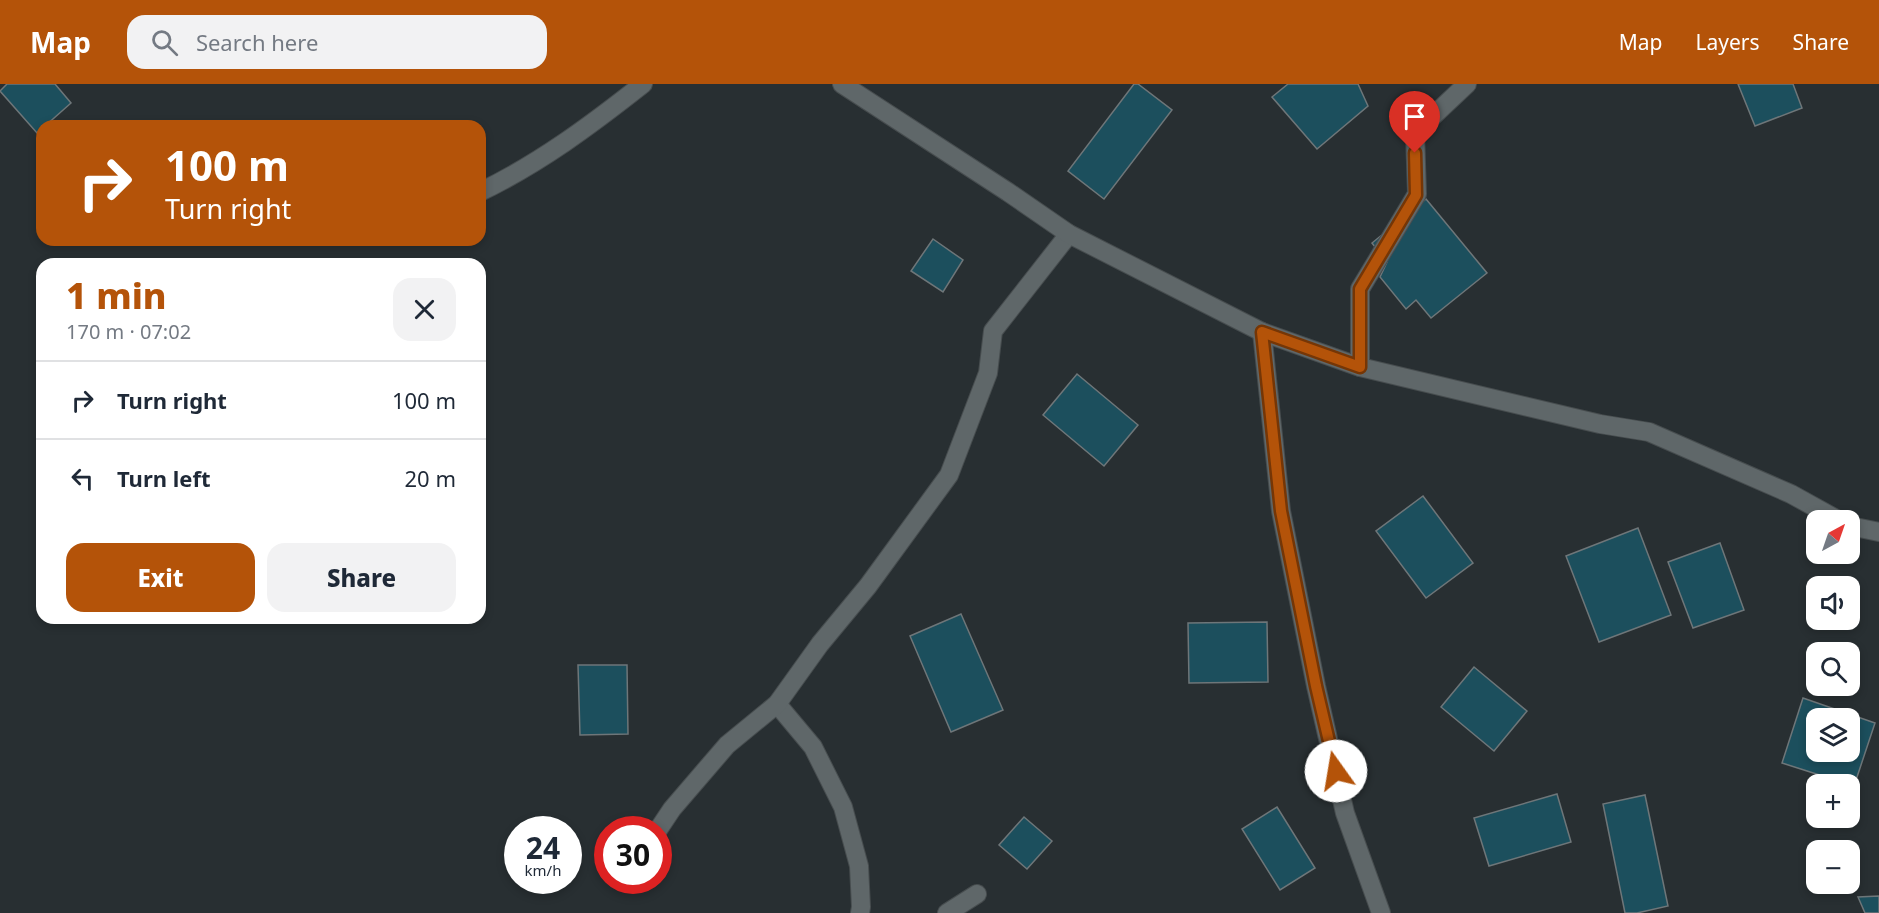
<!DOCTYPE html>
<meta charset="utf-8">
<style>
body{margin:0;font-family:"Noto Sans",sans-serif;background:#f2f2f3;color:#1f2937;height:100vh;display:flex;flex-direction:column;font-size:22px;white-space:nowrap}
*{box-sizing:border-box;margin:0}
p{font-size:20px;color:#747a83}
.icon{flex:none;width:33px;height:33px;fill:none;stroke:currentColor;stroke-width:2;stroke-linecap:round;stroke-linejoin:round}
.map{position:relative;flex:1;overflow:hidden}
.drawer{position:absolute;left:36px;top:174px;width:450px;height:366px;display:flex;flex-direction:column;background:#fff;border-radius:18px;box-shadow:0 3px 9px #0003}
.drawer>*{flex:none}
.hud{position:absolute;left:36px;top:36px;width:450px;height:126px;border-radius:18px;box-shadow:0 3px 9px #0003;background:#b45309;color:#fff;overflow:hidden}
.needle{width:39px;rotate:40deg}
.fabs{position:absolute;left:1806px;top:426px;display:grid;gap:12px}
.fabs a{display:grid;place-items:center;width:54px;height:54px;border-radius:12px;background:#fff;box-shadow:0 3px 9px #0003;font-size:30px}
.speed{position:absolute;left:504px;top:732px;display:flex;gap:12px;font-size:30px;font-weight:700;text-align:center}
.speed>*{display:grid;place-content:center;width:78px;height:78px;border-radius:50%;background:#fff;box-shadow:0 3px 9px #0003;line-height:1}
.speed small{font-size:15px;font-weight:400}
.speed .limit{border:9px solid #d22;background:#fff;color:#111}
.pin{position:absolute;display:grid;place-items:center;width:51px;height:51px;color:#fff;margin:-62px -26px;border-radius:50% 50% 50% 0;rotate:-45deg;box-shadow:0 0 6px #0007}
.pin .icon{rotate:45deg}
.me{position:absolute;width:66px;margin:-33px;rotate:347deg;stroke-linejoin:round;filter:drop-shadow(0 0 4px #0008)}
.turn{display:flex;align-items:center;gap:21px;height:126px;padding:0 30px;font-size:27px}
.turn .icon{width:78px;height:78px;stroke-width:2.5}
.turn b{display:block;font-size:42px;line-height:51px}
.round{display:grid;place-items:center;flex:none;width:63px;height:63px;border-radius:18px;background:#f2f2f3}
.summary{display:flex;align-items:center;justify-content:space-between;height:102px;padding:0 30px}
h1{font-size:36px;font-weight:800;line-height:45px;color:#b45309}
.button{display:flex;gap:12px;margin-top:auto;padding:12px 30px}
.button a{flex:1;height:69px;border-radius:18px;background:#b45309;color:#fff;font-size:24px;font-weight:800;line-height:69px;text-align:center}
.button a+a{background:#f2f2f3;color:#1f2937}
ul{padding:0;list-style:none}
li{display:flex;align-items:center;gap:18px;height:78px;padding:0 30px;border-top:2px solid #e0e1e3}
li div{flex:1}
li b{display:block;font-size:22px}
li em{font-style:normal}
header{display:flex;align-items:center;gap:36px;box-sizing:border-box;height:84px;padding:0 30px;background:#b45309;color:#fff}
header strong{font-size:28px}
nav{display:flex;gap:33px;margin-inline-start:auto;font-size:21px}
.search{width:420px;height:54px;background:#f2f2f3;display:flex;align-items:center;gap:15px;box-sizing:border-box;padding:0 21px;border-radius:18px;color:#747a83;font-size:22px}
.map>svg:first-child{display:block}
.building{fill:#1c4f5d;stroke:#6e7679;stroke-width:1.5;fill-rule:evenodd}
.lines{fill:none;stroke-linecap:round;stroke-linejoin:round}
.service-casing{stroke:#474d4f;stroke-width:20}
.minor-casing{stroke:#474d4f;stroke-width:20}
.service{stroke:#5f6769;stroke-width:18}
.minor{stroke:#5f6769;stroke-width:18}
.route-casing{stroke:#753606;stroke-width:15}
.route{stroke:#b45309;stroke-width:10}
</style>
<header>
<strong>Map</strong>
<div class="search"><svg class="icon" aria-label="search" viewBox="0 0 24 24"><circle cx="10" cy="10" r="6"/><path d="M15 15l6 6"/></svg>Search here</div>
<nav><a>Map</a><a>Layers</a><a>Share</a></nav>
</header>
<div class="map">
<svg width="1879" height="829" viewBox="0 0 1879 829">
<rect width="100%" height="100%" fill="#282f32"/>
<g class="building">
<path d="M7 0H55L71 19 45 42H42V44L37 49 0 7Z"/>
<path d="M1134 0H1138L1172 26 1104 115 1068 87Z"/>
<path d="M1288 0H1358L1368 22 1317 65 1272 13Z"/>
<path d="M1738 0H1793L1802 24 1755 42Z"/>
<path d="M1426 115 1487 189 1431 234 1416 216 1406 225 1380 193 1387 178 1372 159Z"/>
<path d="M933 155 963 176 943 208 911 187Z"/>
<path d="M1077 290 1138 341 1104 382 1043 331Z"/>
<path d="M1423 412 1473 479 1426 514 1376 447Z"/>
<path d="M1638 444 1671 531 1599 558 1566 472Z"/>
<path d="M1720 459 1744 526 1693 544 1668 478Z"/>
<path d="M961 530 1003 626 951 648 910 552Z"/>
<path d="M1267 538 1268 598 1189 599 1188 539Z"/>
<path d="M578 581H627L628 650 580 651Z"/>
<path d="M1474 583 1527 627 1494 667 1441 623Z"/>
<path d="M1803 614 1875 639 1854 702 1782 679ZM1816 634H1850V668H1816Z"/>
<path d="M1557 710 1571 758 1489 782 1474 734Z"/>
<path d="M1645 711 1668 822 1637 829H1625L1603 720Z"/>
<path d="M1277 723 1315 784 1280 806 1242 745Z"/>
<path d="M1024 733 1052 757 1027 785 999 761Z"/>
<path d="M1879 812V829H1865L1858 813Z"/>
</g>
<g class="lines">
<g class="service-casing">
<g id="service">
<path d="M480 108C540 79 591 41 643 0"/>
<path d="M777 620 813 663 843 723 859 782 861 823 860 829"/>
<path d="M658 746 672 725 727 661 777 620 820 560 868 502 949 391 988 289 993 247 1069 150"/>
<path d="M947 829 977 810"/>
</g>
</g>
<g class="minor-casing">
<g id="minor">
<path d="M842 0 1008 108 1069 150 1262 248 1360 283 1600 340 1649 348 1791 410 1838 436"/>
<path d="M1262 248 1281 427 1316 602 1345 729 1381 829"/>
<path d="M1360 283V205L1417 110 1415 49 1467 0"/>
<path d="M1850 442 1879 448"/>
</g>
</g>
<use href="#service" class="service"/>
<use href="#minor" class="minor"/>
</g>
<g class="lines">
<g class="route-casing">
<path id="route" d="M1336 687 1316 602 1281 427 1262 248 1360 283V205L1416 111 1415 69"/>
</g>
<use href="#route" class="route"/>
</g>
</svg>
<div class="fabs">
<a><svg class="needle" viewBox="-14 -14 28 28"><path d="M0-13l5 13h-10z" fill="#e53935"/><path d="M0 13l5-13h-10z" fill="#747a83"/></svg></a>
<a><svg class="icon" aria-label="sound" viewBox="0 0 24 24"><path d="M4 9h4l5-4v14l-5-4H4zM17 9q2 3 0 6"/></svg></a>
<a><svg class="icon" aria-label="search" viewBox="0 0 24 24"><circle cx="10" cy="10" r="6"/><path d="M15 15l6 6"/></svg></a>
<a><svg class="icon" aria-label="layers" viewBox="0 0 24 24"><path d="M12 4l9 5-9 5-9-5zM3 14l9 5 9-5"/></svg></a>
<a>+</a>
<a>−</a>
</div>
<div class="speed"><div>24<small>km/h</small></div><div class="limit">30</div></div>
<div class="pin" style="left:1415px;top:69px;background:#d93025"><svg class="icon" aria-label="arrive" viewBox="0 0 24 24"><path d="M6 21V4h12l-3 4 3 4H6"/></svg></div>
<svg class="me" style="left:1336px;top:687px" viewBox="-20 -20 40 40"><circle r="19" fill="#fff"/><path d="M0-13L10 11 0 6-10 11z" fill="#b45309"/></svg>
<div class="hud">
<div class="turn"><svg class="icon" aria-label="right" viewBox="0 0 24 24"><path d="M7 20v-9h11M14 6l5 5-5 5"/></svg><div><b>100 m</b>Turn right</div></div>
</div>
<section class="drawer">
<div class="summary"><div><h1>1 min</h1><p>170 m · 07:02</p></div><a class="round"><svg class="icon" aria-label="close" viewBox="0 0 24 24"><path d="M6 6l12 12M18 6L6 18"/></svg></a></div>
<ul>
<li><svg class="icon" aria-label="right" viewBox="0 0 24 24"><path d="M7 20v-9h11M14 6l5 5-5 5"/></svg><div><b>Turn right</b></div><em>100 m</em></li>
<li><svg class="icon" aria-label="left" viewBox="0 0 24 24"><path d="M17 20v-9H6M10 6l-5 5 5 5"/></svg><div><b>Turn left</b></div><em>20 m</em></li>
</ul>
<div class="button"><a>Exit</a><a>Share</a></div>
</section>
</div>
